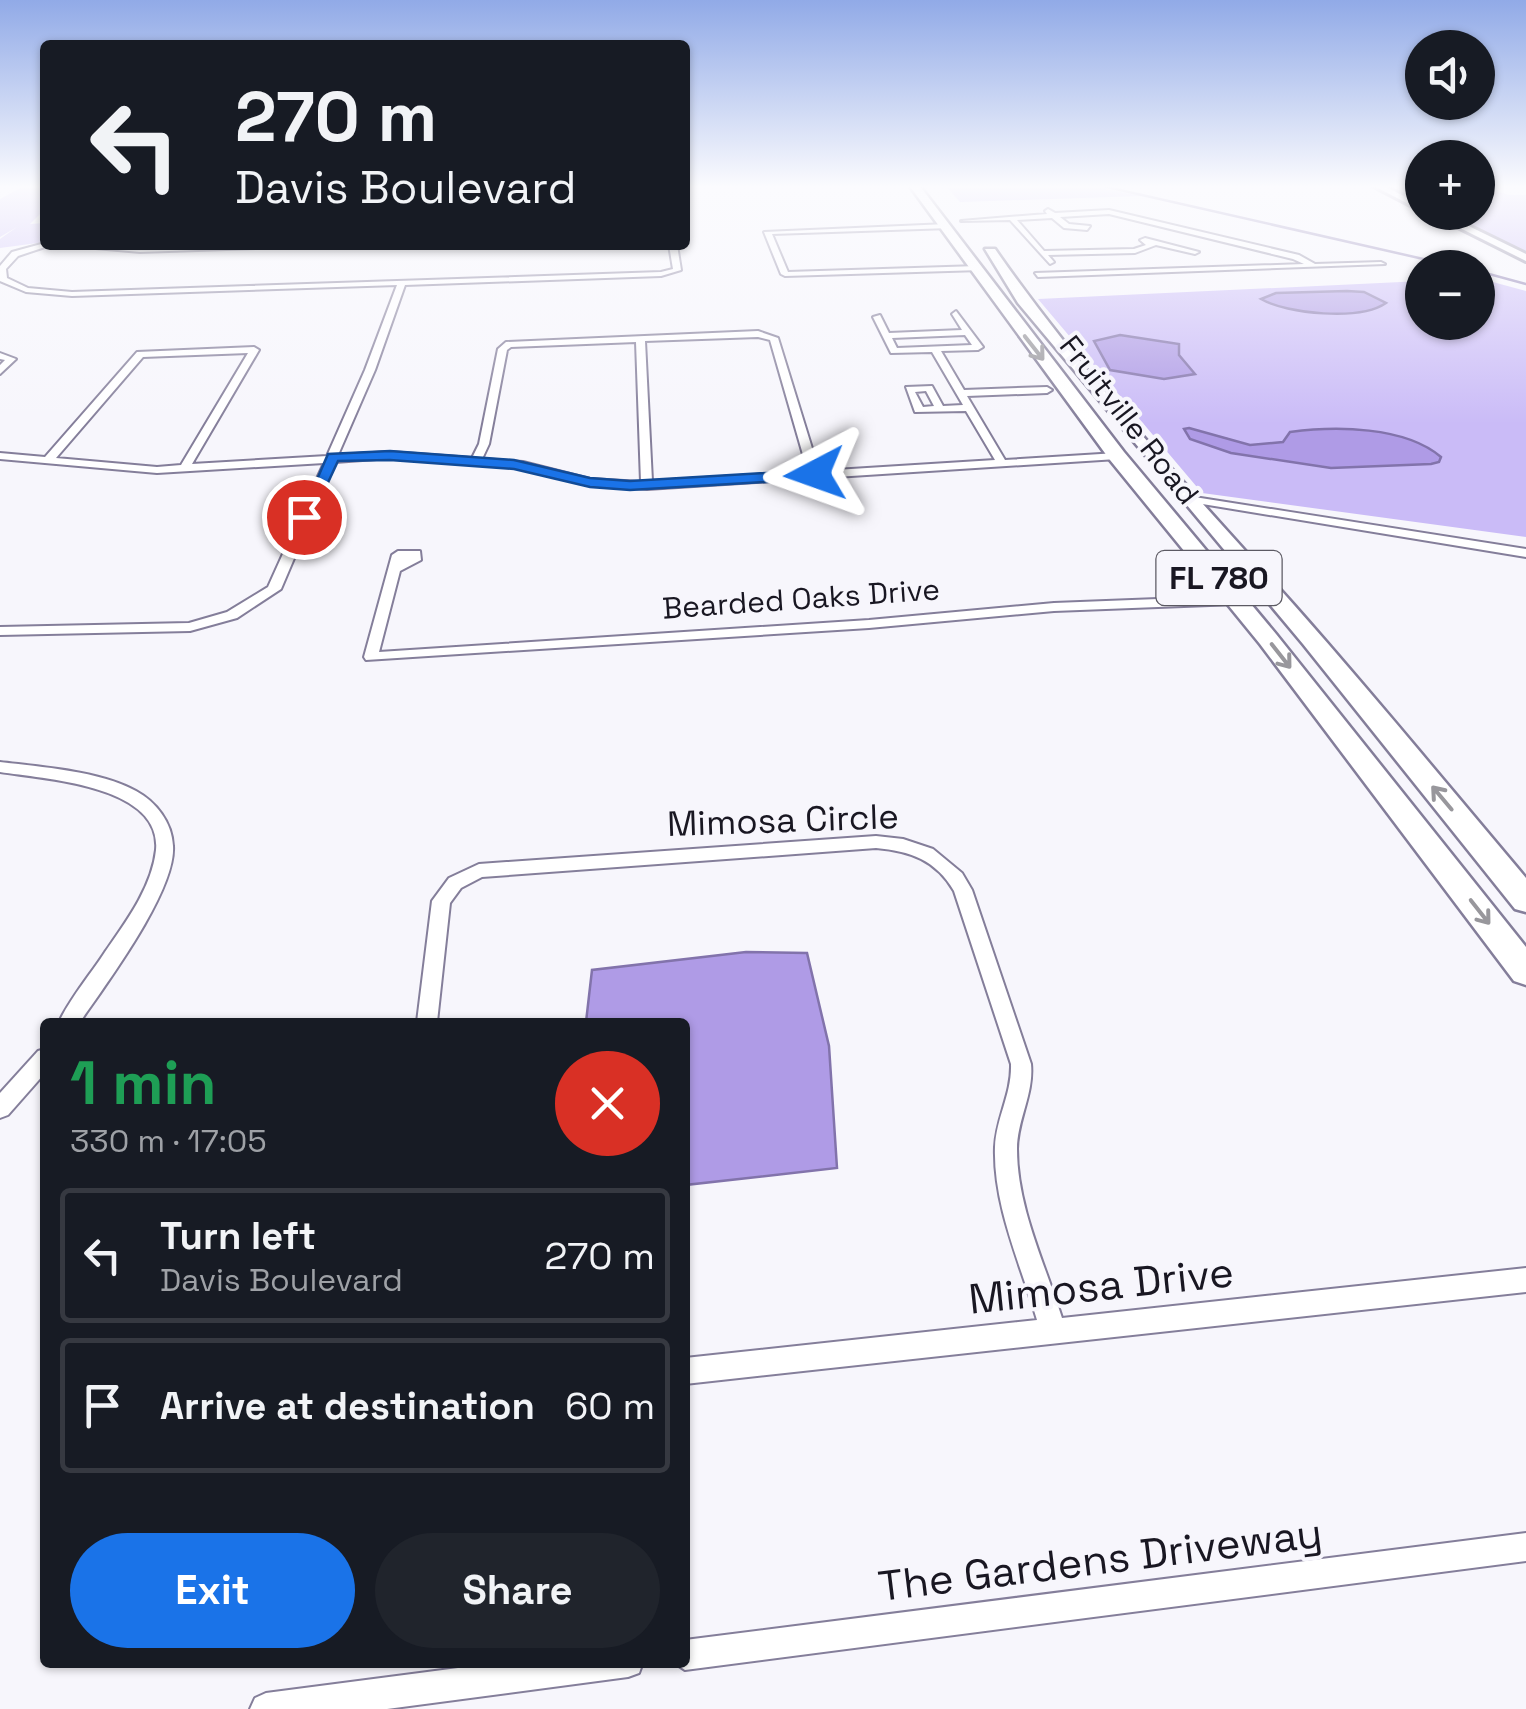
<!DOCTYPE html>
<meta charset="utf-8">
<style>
body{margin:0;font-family:"Space Grotesk",sans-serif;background:#20242c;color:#f1f3f6;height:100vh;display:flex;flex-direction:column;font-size:38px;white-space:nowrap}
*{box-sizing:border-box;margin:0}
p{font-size:32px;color:#9ea1a6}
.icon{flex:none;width:55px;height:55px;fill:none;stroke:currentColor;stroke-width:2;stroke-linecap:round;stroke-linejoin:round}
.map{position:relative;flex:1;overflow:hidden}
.details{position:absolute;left:40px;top:1018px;width:650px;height:650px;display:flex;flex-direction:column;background:#171b24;border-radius:10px;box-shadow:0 2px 8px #0004}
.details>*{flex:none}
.banner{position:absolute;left:40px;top:40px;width:650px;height:210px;border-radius:10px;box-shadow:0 2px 8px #0004;background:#171b24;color:#f1f3f6;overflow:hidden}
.tools{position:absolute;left:1405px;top:30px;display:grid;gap:20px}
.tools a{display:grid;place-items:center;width:90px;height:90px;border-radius:50%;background:#171b24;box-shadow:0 2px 8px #0004;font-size:50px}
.pin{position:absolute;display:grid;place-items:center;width:85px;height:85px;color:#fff;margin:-42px;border:5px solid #fff;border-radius:50%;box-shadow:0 2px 10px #0007}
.me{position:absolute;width:110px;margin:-55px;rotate:266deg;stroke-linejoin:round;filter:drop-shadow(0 0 8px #0008)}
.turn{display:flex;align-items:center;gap:35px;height:210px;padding:0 30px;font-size:45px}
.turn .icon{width:130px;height:130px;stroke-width:2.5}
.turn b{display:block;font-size:70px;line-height:85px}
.round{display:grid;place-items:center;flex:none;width:105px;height:105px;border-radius:52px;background:#20242c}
.headline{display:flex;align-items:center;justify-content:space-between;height:170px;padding:0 30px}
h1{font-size:60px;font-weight:700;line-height:75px;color:#1e9e55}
.button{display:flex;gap:20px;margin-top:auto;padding:20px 30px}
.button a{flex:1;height:115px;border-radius:60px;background:#1a73e8;color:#fff;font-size:40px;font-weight:700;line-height:115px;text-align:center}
.button a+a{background:#20242c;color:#f1f3f6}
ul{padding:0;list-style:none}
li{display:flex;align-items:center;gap:30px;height:135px;margin:0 20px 15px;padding:0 10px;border:5px solid #363941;border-radius:10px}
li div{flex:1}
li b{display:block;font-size:38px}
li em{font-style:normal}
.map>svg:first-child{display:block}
.green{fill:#cabbf7}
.water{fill:#af9be6;stroke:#8273ab;stroke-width:2.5}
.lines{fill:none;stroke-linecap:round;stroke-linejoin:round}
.stream{stroke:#8273ab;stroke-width:2.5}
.minor-casing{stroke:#847e9a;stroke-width:4}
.tertiary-casing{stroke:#847e9a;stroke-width:6}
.primary-casing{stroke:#847e9a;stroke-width:5}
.minor{fill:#fff;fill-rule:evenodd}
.tertiary{fill:#fff;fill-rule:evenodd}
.primary{fill:#fff;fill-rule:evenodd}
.oneway{stroke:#98979c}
.route{fill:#1a73e8;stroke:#114b97;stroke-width:2.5}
.labels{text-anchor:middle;stroke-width:8;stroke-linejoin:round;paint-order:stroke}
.far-street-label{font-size:30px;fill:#191722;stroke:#f7f6fc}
.shield{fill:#f7f6fc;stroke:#5c5a63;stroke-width:2.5}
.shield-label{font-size:32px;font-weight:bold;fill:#191722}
.street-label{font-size:35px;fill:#191722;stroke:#f7f6fc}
.near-street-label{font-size:42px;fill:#191722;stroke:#f7f6fc}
</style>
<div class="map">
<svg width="1526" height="1709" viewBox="0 0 1526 1709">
<rect width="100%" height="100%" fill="#f7f6fc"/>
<g class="green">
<path d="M26 185H45V209L30 224 45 223V242L0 248V239L17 227 0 237V199Z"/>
<path d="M945 185H1085L1141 196 960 202Z"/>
<path d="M1478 185 1509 195H1526V256L1436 213 1478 212Z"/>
<path d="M1478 278 1526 291V537L1202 493 1038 299 1422 281V322H1478Z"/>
</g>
<g class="water">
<path d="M1347 291 1364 292 1386 303C1360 321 1287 314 1261 299L1276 293Z"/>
<path d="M1120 335 1179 344V355L1195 374 1164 379 1110 370 1094 341Z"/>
<path d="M1189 428 1250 445 1283 442 1290 432C1335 426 1405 426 1441 457L1439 462 1431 464 1331 468 1231 453 1190 439 1184 429Z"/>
<path d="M746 952 807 953 829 1046 837 1168 685 1185V1022H586L592 970Z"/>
</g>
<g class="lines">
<g class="stream">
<path d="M1098 185 1463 268"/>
<path d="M1478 271 1526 284"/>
</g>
<g class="minor-casing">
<g id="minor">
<path d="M1048 209 1055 213 1109 210 1299 255 1315 264 1381 262 1385 264 1038 277 1035 273 1304 264 1293 259 1109 214 1060 217 1069 224 1090 226 1087 230 1064 228 1052 218 1017 220 1044 251 1134 249 1146 245 1140 240 1145 238 1199 252 1195 254 1156 245 1135 253 1048 255 1054 262 1050 264 1010 220 961 221 1047 214 1045 211Z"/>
<path d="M947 224 950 228 772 234 788 272 978 266 981 270 785 276 781 274 764 232Z"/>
<path d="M45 243 51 245 18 256 6 269 7 278 28 288 72 292 661 272 673 269 669 245H677L681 270 661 276 405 285 375 370 338 455 390 452 472 458 479 444 498 349 506 342 758 331 778 338 819 471 995 460 966 411 915 412 906 387 932 386 943 406 963 405 932 352 891 353 873 317 880 315 889 333 962 330 952 314 956 311 983 347 978 350 941 351 964 390 1047 387 1052 390 1047 393 967 396 1005 460 1117 453 1122 456 1117 459 647 489 590 485 523 468 390 458 335 462 281 589 237 618 190 631 0 635V627L189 623 227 612 268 587 324 463 157 473 0 459V453L45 457 137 352 254 347 259 350 192 464 327 456 365 370 397 285 72 296 26 292 0 281V266L12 252ZM965 335 972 345 897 348 892 338ZM758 337 770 340 808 472 652 481 645 341ZM636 342 641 482 590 479 523 462 482 459 489 444 507 350 511 347ZM248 353 181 465 157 467 56 458 143 357ZM926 391 934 406 923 407 915 392Z"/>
<path d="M62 245 140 248 345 245 140 252Z"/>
<path d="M0 353 16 359 0 374V365L5 360 0 359Z"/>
<path d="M1188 496 1526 549V557L1184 501 1182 499Z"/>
<path d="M398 551H420L421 560 400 571 379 652 869 620 1054 603 1236 596 1243 600 1236 604 1054 611 869 628 366 660 364 657 392 555Z"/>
<path d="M0 762C41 767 100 771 136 791 156 802 172 822 173 846 176 891 106 984 80 1022H59C71 997 90 975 105 952 126 922 152 887 156 850 162 785 44 779 0 772Z"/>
<path d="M876 836 903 839 933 849 962 873 972 890 1031 1064C1034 1094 1017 1120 1017 1149 1017 1207 1045 1264 1062 1318L1526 1268V1292L685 1384V1358L1037 1320C1021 1265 993 1206 995 1147 996 1118 1012 1094 1011 1064L954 891C936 860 910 851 876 848L482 877 461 888 450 903 437 1022H417L432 901 449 878 479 864Z"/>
<path d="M45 1049V1073L8 1115 0 1118V1093L38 1051Z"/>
<path d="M1526 1533V1561L685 1670 673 1662H685V1640Z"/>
<path d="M504 1662H643L639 1673 628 1677 387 1709H250L255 1698 266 1693Z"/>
</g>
</g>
<g class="tertiary-casing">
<g id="tertiary">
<path d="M1372 185H1382L1422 205V211Z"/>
<path d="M1428 212H1440L1526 254V261Z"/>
</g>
</g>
<g class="primary-casing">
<g id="primary">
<path d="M909 185H919L1124 452 1276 634 1526 947V985L1514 981 1260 644 1110 460Z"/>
<path d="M985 249H995C1083 376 1191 490 1294 605 1373 694 1449 787 1526 878V912L1515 909 1303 644 1018 303Z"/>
</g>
</g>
<use href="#minor" class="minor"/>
<use href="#tertiary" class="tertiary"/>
<use href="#primary" class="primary"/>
</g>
<defs><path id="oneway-shaft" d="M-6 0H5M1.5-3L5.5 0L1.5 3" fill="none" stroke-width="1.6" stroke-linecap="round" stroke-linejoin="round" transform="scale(2.5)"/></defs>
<g class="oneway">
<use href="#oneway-shaft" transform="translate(1034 348) rotate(52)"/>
<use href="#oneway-shaft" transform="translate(1281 656) rotate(52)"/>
<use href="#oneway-shaft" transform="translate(1442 798) rotate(-130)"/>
<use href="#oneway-shaft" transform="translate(1480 912) rotate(52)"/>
</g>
<linearGradient id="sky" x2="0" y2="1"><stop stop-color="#91aae7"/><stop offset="0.44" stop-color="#fbfbfe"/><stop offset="1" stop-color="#fbfbfe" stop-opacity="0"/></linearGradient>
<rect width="1526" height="424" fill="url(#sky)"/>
<path class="route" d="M390 451 514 460 590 478 630 481 815 470 823 474 815 479 630 490 590 487 514 469 390 460 338 461 312 517 299 521 328 454Z"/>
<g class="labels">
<g class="far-street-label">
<text transform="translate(1129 420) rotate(52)" y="10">Fruitville Road</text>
<text transform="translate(801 599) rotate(-4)" y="10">Bearded Oaks Drive</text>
</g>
<rect class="shield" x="1156.5" y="551" width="125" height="54" rx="8"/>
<g class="shield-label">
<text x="1219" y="589">FL 780</text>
</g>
<g class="street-label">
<text transform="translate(783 820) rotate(-2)" y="12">Mimosa Circle</text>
</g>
<g class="near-street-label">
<text transform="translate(1101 1285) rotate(-6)" y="15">Mimosa Drive</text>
<text transform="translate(1100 1559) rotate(-7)" y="15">The Gardens Driveway</text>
</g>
</g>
</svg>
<div class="tools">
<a><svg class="icon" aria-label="sound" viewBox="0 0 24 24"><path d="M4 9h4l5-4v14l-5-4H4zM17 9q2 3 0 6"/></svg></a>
<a>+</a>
<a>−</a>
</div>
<div class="pin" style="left:304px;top:517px;background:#d93025"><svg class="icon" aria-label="arrive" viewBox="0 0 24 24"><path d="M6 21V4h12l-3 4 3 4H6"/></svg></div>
<svg class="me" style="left:815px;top:474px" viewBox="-20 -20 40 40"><path d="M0-17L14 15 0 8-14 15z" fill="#1a73e8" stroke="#fff" stroke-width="4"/></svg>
<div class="banner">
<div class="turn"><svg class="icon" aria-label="left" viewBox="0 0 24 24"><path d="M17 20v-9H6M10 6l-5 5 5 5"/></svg><div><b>270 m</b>Davis Boulevard</div></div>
</div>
<section class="details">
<div class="headline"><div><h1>1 min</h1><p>330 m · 17:05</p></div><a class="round" style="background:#d93025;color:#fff"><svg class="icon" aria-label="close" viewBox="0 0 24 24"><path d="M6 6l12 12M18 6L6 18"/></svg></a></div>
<ul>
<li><svg class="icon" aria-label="left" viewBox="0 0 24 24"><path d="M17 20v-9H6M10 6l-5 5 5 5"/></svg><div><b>Turn left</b><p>Davis Boulevard</p></div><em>270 m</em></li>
<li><svg class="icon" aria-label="arrive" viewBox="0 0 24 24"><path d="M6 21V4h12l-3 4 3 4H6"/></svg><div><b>Arrive at destination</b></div><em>60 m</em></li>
</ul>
<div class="button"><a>Exit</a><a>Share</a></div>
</section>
</div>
